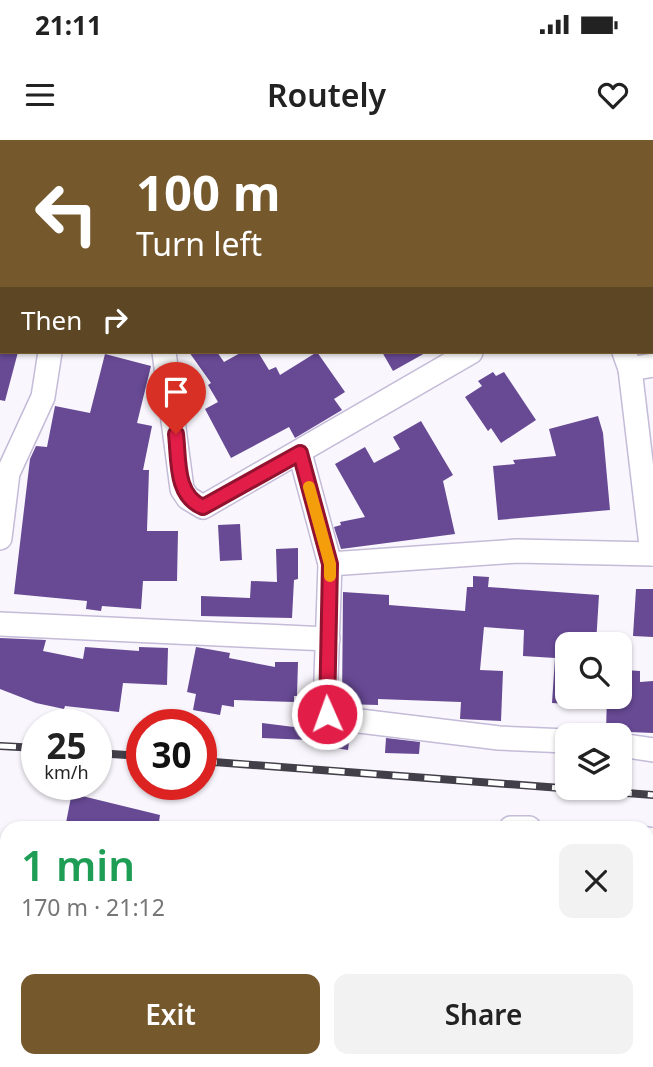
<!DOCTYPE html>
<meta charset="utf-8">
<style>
body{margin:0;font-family:"Noto Sans",sans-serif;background:#f2f2f2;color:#222;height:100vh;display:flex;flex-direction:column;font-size:26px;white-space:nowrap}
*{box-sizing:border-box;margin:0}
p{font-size:23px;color:#767676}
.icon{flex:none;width:38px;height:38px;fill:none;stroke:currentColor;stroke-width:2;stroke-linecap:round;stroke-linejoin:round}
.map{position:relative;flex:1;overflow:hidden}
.panel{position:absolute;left:0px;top:681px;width:654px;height:247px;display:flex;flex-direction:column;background:#fff;border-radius:21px 21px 0 0;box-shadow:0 2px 5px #0004}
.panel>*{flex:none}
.hud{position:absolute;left:0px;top:0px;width:654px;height:214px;box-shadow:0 2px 5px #0004;background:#75582c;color:#fff;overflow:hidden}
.tools{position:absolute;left:555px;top:492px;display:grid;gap:14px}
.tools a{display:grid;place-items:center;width:77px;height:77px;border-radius:14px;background:#fff;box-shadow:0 2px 5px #0004;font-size:35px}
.speed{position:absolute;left:21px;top:569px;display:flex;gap:14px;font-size:35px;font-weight:700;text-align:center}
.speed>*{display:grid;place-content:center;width:91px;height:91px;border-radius:50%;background:#fff;box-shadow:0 2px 5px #0004;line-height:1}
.speed small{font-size:18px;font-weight:400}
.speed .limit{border:10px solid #d22;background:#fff;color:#111}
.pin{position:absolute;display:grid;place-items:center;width:60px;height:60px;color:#fff;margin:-72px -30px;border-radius:50% 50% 50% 0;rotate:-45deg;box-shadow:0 0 7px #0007}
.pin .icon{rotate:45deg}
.me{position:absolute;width:77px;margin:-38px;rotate:358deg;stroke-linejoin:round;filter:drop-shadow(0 0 5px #0008)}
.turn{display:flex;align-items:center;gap:24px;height:147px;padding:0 21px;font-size:32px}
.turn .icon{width:91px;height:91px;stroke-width:2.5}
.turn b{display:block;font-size:49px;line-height:60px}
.then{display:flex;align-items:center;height:66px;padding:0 21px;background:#0003;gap:14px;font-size:26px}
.round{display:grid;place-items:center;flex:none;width:74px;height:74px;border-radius:14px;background:#f2f2f2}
.overview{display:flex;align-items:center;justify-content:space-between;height:119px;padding:0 21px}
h1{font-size:42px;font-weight:600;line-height:52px;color:#1e9e55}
.action{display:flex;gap:14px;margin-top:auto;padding:14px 21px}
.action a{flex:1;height:80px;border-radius:14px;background:#75582c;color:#fff;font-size:28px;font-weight:600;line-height:80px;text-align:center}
.action a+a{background:#f2f2f2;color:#222}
.status{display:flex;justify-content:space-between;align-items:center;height:49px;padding:0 35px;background:#fff;direction:ltr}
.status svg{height:19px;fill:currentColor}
header{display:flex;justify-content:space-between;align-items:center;height:91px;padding:0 21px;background:#fff;font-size:32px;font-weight:600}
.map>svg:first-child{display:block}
.building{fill:#674994}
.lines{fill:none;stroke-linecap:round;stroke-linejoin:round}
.minor-casing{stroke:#c4bbd8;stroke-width:26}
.minor{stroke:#fff;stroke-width:23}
.rail-casing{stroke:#423f49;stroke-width:8}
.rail{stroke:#fff;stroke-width:5;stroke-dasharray:16;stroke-linecap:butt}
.route-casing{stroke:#92132f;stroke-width:18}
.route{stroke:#e11d48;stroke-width:12}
.slow{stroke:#f59e0b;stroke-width:12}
</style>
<div class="status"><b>21:11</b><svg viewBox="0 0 49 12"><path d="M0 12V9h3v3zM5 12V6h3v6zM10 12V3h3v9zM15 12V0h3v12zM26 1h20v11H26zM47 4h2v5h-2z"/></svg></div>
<header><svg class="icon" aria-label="menu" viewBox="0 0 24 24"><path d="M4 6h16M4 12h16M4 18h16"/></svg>Routely<svg class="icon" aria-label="heart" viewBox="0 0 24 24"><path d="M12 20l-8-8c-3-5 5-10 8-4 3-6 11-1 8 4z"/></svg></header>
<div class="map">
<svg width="653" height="927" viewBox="0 0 653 927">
<rect width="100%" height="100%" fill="#f9f7fd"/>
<g class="building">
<path d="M0 212H18L5 261 0 260Z"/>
<path d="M189 212H217L224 222 242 212H258L269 230 276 227 280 235 317 212 345 252 334 259 342 270 295 298 289 287 231 318 205 269 218 262 208 245 211 243Z"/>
<path d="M382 212H427L393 231Z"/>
<path d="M105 214 151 226 137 283 152 286 143 330H149L147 391H178L177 441H143L141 469 102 466 101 471 86 469 87 461 14 454 30 319 36 306 47 307 55 266 90 273Z"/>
<path d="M493 232 496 236 504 232 536 280 501 303 491 288 488 291 465 257 482 246 478 241Z"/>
<path d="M598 276 603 293 610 370 498 380 493 326 515 324 513 320 556 316 549 289Z"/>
<path d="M421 281 453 335 443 341 455 394 341 409 334 387 341 385 340 382 365 377 335 324 365 307 374 323 400 309 393 297Z"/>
<path d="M240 384 242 420 220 421 218 385Z"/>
<path d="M298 408V439L294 440 292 478 201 476V456L250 458 251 441 277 442 276 409Z"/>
<path d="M473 436 489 437 488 447 599 455 596 504H567V564L552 563 555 518 523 516 524 490 484 487 480 530 503 531 501 581 460 579 461 562 378 559V565L342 564 343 452 389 455V465L465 471 467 447H473Z"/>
<path d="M636 449H653V497L633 496Z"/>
<path d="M0 498 46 500 43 511 83 519 85 507 139 511V507L168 508 167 545 123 543 119 572 65 566 64 569 36 563 0 549Z"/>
<path d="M196 507 230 513 229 518 275 527V522H298L297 556H294V562L234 560V567L222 565 220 575 193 570 196 554 187 552Z"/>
<path d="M625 530 640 531V542L653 541V593L606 591 607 556H620V546L624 547Z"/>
<path d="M262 583 310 589V600L262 598Z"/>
<path d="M330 592 350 594 348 610 328 607Z"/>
<path d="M386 598 420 602 419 614 385 613Z"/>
<path d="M78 655 160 675 158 688H65L71 657 78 658Z"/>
</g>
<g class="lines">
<g class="minor-casing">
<g id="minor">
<path d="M440 2 442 0"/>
<path d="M0 86H2"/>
<path d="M0 156H2"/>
<path d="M164 212 182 349 188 358 203 367 471 212"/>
<path d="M624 212 630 229 652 414"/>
<path d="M630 229 653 225"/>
<path d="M300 313 330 424 325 566 327 574 335 578 499 598 567 601"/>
<path d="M0 398 8 333 43 257 50 212"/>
<path d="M330 424 517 411 653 414"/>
<path d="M0 484 328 499"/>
<path d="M620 605 653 610"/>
<path d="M511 688H529"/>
<path d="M648 699 653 700"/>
<path d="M0 779 7 781"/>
<path d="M648 851H653"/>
<path d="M521 920V927"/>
<path d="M16 927 18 920"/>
<path d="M193 927 194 920"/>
</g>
</g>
<use href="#minor" class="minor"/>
<g class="rail-casing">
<g id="rail">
<path d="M0 606 37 608"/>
<path d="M96 613 142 616"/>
<path d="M201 621 653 655"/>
</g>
</g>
<use href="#rail" class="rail"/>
</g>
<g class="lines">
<g class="route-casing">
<path id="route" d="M176 294C179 320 175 356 203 367L300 313 330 424 327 574"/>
</g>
<use href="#route" class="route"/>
<path class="slow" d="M309 347 330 424V436"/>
</g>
</svg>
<div class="tools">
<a><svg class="icon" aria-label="search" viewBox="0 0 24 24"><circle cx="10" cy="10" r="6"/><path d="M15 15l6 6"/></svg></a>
<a><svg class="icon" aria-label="layers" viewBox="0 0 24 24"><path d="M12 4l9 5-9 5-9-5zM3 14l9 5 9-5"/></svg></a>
</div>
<div class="speed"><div>25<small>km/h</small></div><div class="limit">30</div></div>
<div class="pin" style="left:176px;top:294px;background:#d93025"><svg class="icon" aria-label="arrive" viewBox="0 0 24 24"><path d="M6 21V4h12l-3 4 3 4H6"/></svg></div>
<svg class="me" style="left:327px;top:574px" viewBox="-20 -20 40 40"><circle r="17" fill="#e11d48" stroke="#fff" stroke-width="3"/><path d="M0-11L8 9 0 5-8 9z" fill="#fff"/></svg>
<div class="hud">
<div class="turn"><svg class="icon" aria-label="left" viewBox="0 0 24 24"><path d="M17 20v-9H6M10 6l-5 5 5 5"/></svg><div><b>100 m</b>Turn left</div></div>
<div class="then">Then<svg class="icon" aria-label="right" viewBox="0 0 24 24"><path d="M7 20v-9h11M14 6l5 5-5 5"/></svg></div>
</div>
<section class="panel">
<div class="overview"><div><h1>1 min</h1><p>170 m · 21:12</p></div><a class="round"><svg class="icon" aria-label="close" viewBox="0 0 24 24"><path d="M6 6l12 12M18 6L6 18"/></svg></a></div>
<div class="action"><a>Exit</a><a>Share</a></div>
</section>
</div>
